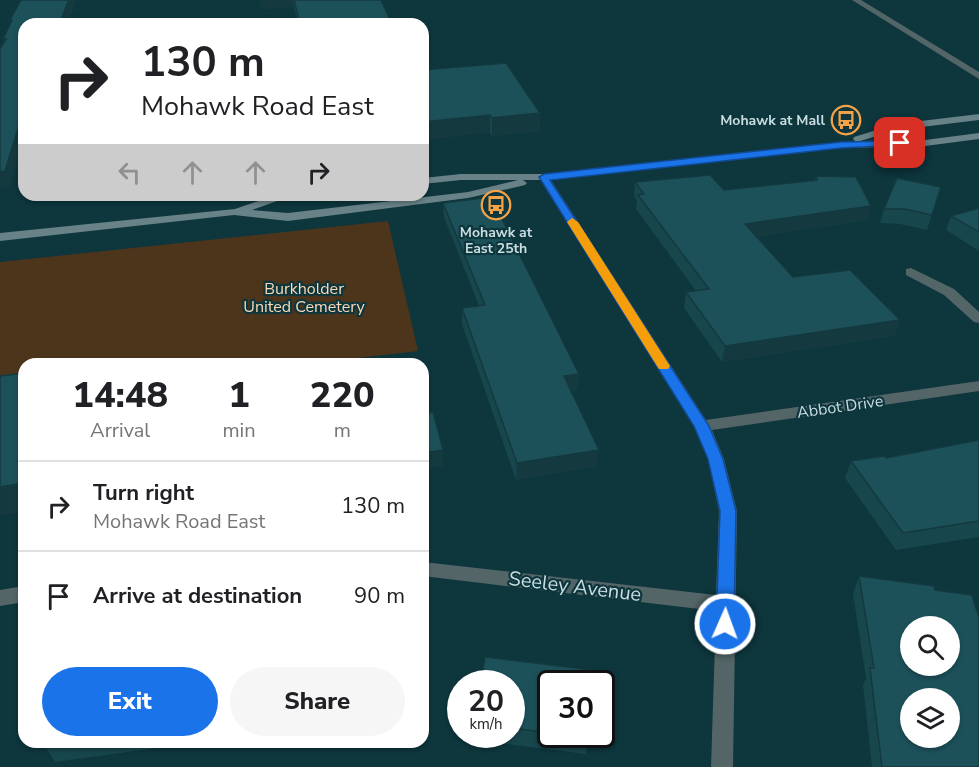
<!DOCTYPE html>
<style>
body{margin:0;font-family:"Nunito Sans",sans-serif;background:#f6f6f6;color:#202124;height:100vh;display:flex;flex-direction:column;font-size:22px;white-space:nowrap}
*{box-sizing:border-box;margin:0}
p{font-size:20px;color:#757577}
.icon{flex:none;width:33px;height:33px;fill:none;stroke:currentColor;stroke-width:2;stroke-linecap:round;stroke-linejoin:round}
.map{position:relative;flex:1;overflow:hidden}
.drawer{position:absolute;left:18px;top:358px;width:411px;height:390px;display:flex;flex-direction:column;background:#fff;border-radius:18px;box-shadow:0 2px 4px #0004}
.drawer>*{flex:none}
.hud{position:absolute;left:18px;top:18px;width:411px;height:183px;border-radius:18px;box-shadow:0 2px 4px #0004;background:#fff;color:#202124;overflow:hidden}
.controls{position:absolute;left:900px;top:616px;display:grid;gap:12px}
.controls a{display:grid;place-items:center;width:60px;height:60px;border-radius:50%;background:#fff;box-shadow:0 2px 4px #0004;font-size:30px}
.speed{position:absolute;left:447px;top:670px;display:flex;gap:12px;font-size:30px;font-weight:700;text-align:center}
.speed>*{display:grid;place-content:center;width:78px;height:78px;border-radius:50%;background:#fff;box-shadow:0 2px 4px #0004;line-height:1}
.speed small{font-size:15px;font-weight:400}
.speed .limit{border:3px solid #111;border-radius:9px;background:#fff;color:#111}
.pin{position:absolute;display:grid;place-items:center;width:51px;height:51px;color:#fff;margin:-26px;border-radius:12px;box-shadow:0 3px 9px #0006}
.me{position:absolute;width:66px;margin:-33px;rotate:2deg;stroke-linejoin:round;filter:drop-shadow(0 0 4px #0008)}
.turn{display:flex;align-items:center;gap:21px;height:126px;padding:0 24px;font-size:27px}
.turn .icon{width:78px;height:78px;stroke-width:2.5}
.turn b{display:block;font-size:42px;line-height:51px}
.lanes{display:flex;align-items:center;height:57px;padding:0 24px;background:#0003;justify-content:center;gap:30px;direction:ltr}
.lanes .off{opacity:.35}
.eta{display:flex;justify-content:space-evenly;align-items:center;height:102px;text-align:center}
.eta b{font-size:36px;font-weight:800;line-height:42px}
.primary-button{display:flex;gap:12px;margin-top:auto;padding:12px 24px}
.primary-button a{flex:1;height:69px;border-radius:36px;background:#1a73e8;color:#fff;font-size:24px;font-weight:800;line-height:69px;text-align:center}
.primary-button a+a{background:#f6f6f6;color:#202124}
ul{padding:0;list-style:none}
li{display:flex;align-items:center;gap:18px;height:90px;padding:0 24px;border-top:2px solid #e0e0e0}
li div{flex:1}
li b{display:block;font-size:22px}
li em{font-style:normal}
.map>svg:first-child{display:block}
.green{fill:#4d351c}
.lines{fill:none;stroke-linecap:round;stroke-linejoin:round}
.street{fill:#546568;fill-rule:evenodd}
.secondary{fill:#688287;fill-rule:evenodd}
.wall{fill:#18464d}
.shaded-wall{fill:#14393f}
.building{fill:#1c515a;stroke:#14393f;stroke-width:1.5;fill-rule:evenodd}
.route{fill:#1a73e8;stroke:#114b97;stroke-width:1.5}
.slow{fill:#f59e0b}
.labels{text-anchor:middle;stroke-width:4.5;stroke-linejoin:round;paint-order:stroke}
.far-poi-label{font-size:14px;font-weight:bold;fill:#c9dde1;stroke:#0d363d;text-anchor:end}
.park-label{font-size:16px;fill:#fdd9b6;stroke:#0d363d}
.street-label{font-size:16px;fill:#c9dde1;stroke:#0d363d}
.near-street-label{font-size:20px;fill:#c9dde1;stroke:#0d363d}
</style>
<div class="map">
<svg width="979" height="767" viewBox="0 0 979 767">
<rect width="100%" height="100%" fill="#0d363d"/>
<path class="green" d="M388 221 418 351 306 364H24V401L0 404V262Z"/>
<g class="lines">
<g class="street">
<path d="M852 0H861L979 72V79Z"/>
<path d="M544 174 549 177 706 420 979 381V391L712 430 724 459 737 511 733 767H711L716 611 423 576V562L716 595 719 511 708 459 694 426 539 177Z"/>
<path d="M911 268 954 289 979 312V323L974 322 944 295 906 275V269Z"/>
<path d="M24 586V602L0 606V590Z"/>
</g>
<path class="secondary" d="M979 114V120L897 130 860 141 925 140 979 133V139L925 146 841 148 544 180H523L527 183 525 185 468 198 288 221 234 215 0 241V233L235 209 276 195H294L252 210 288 213 468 192 518 180H461L423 184V178L461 174H544L856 142 853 139 854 137 896 124Z"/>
</g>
<g class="wall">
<path d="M260 0H381L392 24H298L294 7 261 9Z"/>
<path d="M423 70 540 131 492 136 490 133Z"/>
<path d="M816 176 867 220 756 237 793 277 895 336 722 362 684 308 686 292 696 291 636 209 637 201 634 197 635 182 724 190 815 180Z"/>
<path d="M941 187 927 230 900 224 880 223 884 209Z"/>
<path d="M443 203 579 374 577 390 572 391 597 466 516 480 462 324V308L479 306 444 217Z"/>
<path d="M979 208V251L946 230 951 216Z"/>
<path d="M979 440V537L896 550 845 478 851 461 886 458Z"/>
<path d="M859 576 979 767H872L863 685 866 678 853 594Z"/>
<path d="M512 684H550V735H588L586 754 475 740V735H512Z"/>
<path d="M46 742H171V746L55 762 45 746Z"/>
</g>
<g class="shaded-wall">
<path d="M69 0H77L68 24H59Z"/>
<path d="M260 0H293L294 7 261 9Z"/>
<path d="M24 109V140L10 187 0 188V172Z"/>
<path d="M540 113V131L492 136V118Z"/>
<path d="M490 115V133L423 140V122Z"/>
<path d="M871 206 867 220 742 239 745 224Z"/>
<path d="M900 320 895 336 722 362 725 346Z"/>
<path d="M579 374 577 390 563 392 564 376Z"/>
<path d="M443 450 444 466 423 470V453Z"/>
<path d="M599 450 597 466 516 480 517 463Z"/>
<path d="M24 483V512L0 516V487Z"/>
</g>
<g class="building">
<path d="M21 0H69L59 24H24V109L5 171 0 172V49L6 39H3L12 20H10Z"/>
<path d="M294 0H381L392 24H300Z"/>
<path d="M506 63 540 113 492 118 490 115 423 122V70Z"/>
<path d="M710 175 724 190 817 180 816 176 856 177 871 206 745 224 793 277 850 270 900 320 725 346 686 292 709 289 638 195 644 194 635 182Z"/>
<path d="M897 178 941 187 932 215 904 209H884Z"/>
<path d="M491 197 579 374 564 376 599 450 517 463 462 308 485 305 443 203Z"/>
<path d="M979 208V232L951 216Z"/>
<path d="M24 373V483L0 487V376Z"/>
<path d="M433 412 443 450 423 453V414Z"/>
<path d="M979 440V521L903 533 851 461 884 456 886 458Z"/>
<path d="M859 576 934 586 935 590 972 595 979 618V767H882L870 668H874ZM910 627H950V666H910ZM910 699H950V738H910Z"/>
<path d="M485 657 592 670 591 684H550V733L512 728V684H481Z"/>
<path d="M568 735H588V737Z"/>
<path d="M46 742H67L45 746Z"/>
</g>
<path class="route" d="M900 141H903V145L841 148 550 180 709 426 723 459 736 511 734 624 732 629 725 631 719 629 716 624 720 511 708 459 694 426 539 177 544 174 841 142Z"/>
<path class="slow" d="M572 218 578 222 670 366 668 369H659L657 366 567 222Z"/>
<defs>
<g id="bus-ring" transform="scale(1.5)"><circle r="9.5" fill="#0d363d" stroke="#f6a246" stroke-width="1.5"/><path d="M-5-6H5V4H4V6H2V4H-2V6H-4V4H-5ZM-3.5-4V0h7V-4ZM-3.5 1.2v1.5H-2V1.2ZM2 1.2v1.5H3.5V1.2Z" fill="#f6a246"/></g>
</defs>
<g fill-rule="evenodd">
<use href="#bus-ring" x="846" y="120"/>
<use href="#bus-ring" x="496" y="205"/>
</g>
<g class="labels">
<g class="far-poi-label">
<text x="825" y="125">Mohawk at Mall</text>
<text x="496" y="237" text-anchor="middle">Mohawk at<tspan x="496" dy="16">East 25th</tspan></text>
</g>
<g class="park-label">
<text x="304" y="294">Burkholder<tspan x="304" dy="18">United Cemetery</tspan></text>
</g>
<g class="street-label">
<text transform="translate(840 406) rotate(-8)" y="6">Abbot Drive</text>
</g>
<g class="near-street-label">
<text transform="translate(575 586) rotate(7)" y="7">Seeley Avenue</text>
</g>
</g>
</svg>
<div class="controls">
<a><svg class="icon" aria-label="search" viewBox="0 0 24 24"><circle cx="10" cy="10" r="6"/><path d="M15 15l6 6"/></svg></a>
<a><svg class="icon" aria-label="layers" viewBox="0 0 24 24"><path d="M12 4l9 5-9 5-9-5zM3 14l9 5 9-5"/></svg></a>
</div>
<div class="speed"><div>20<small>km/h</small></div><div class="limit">30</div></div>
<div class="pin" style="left:900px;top:143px;background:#d93025"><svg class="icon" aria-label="arrive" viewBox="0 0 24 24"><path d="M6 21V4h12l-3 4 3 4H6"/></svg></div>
<svg class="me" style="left:725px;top:624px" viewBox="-20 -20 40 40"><circle r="17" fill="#1a73e8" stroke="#fff" stroke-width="3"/><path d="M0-11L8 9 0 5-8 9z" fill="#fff"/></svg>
<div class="hud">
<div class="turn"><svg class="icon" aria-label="right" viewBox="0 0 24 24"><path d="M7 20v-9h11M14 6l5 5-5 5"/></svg><div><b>130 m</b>Mohawk Road East</div></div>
<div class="lanes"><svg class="icon off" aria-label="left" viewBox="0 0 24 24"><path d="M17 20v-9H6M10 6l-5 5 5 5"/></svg><svg class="icon off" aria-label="ahead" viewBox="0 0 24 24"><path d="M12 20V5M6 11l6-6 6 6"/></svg><svg class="icon off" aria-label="ahead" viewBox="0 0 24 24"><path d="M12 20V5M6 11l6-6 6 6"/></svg><svg class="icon" aria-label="right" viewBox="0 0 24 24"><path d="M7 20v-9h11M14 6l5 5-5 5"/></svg></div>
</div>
<section class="drawer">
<div class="eta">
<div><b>14:48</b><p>Arrival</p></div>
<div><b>1</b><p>min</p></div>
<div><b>220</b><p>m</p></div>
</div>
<ul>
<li><svg class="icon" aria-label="right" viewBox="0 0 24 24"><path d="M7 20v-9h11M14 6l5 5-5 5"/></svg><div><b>Turn right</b><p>Mohawk Road East</p></div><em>130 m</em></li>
<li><svg class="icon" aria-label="arrive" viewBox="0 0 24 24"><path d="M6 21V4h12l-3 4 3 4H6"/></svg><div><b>Arrive at destination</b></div><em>90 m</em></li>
</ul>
<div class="primary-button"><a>Exit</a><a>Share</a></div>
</section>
</div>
